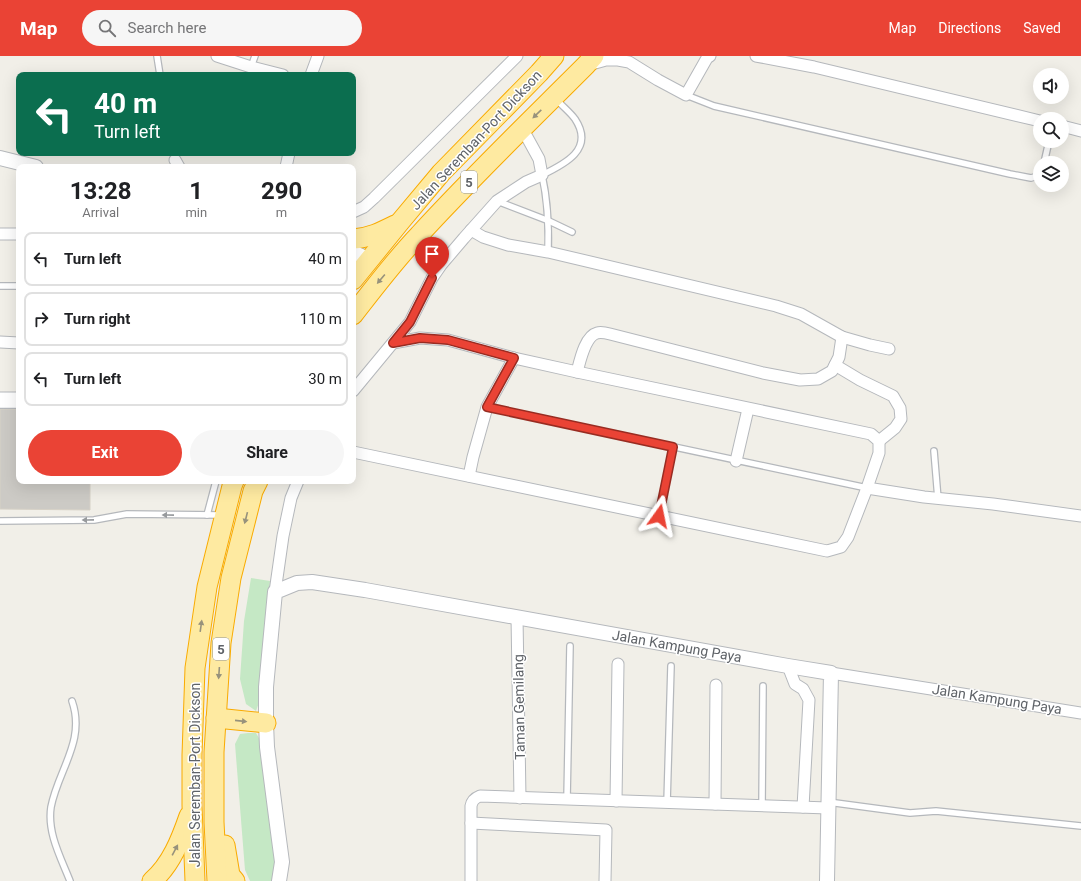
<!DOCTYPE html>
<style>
body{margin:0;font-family:Roboto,sans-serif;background:#f6f6f6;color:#202124;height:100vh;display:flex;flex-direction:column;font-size:15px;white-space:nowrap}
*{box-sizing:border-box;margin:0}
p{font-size:13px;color:#757577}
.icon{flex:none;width:22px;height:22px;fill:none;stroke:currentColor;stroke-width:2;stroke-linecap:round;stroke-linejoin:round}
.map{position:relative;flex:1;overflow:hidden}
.details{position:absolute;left:16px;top:108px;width:340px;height:320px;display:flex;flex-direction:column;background:#fff;border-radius:8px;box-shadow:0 4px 16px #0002}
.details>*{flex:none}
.top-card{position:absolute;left:16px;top:16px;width:340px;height:84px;border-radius:8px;box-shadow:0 4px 16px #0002;background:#0b6e4f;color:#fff;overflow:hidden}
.fabs{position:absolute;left:1033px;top:12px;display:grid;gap:8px}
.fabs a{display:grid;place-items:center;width:36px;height:36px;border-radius:50%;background:#fff;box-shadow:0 4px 16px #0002;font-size:20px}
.pin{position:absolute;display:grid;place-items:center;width:34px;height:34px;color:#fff;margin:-41px -17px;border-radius:50% 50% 50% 0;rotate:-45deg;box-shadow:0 0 4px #0007}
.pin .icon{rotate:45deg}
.me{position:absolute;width:44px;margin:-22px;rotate:12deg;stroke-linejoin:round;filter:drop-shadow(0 0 3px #0008)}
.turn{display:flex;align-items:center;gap:14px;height:84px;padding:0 12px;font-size:18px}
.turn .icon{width:52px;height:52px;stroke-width:2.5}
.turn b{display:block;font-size:28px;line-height:34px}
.eta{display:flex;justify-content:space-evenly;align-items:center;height:68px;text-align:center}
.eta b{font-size:24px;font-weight:700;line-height:28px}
.cta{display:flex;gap:8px;margin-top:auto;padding:8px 12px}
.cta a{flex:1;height:46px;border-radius:24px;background:#ea4335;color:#fff;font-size:16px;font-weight:700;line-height:46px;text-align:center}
.cta a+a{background:#f6f6f6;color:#202124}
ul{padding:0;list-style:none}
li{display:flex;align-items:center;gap:12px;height:54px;margin:0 8px 6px;padding:0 4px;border:2px solid #e0e0e0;border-radius:8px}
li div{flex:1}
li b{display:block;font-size:15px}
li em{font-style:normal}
header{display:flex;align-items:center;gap:24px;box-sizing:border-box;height:56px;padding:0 20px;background:#ea4335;color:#fff}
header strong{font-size:19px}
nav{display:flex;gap:22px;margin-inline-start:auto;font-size:14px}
.search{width:280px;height:36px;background:#f6f6f6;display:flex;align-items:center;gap:10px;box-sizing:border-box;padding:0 14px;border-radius:22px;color:#757577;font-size:15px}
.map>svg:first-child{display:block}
.green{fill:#c5e8c5}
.building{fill:#cccac5;stroke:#d6d1c6}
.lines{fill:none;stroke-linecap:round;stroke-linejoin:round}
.service-casing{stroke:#b5b8bc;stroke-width:8}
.minor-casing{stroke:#b5b8bc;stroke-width:13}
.tertiary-casing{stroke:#b5b8bc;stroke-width:16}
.trunk-casing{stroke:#f9ab00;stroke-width:21}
.service{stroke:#fff;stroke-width:5.5}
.minor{stroke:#fff;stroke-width:11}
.tertiary{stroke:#fff;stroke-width:14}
.trunk{stroke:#feeaa1;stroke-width:19}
.oneway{fill:#97927c}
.oneway2{fill:#979a9d}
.route-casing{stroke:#982c22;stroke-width:10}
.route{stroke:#ea4335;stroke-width:7}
.labels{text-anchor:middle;stroke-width:3;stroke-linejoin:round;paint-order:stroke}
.shield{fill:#fff;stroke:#8f9295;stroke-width:1}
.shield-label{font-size:13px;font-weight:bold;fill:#5f6368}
.street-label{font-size:14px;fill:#5f6368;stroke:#fff}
</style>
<header>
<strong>Map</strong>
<div class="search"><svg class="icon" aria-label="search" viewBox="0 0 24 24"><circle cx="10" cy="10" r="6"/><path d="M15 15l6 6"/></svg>Search here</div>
<nav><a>Map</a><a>Directions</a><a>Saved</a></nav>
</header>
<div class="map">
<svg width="1081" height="825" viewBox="0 0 1081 825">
<rect width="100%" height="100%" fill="#f1efe8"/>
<g class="green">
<path d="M251 522 270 525 267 552 262 638 256 655 246 648 240 623 244 565Z"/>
<path d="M248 677H256L263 689 277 812 273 825H250L245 814 235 688 240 678Z"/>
</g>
<path class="building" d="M0 353H19V425H90V454L0 453Z"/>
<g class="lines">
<g class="service-casing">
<g id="service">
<path d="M157 0 160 19"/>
<path d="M251 11 255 0"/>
<path d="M686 39 714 50 1010 118 1031 122 1038 120 1040 117"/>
<path d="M1044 107 1049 85"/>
<path d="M497 145 549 165 572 176"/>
<path d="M548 196C549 169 548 146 542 119 565 108 595 93 575 63 570 56 562 50 556 43"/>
<path d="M0 230H19"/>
<path d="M0 349H19"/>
<path d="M487 351 867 432"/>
<path d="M934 395 938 443"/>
<path d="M207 459 216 425"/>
<path d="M659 460 673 391"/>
<path d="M0 465 94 464 127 458 221 459"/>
<path d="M567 743 570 590"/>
<path d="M828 746 910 757 936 755 1081 770"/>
<path d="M667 747 671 610"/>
<path d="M762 750 763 630"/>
<path d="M70 825C61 802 47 777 51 751 58 714 86 685 72 645"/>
</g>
</g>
<g class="minor-casing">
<g id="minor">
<path d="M217 0 251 11 283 19"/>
<path d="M756 0 814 11 1040 65"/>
<path d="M588 9 606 4H618L629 6 658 24 686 39 707 2 710 0"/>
<path d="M311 19 318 0"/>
<path d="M1062 70 1081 75"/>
<path d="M175 104 179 111"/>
<path d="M286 111 289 97"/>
<path d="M353 156 364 151 374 142 517 0"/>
<path d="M471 174 483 181 508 189 548 196 776 250 801 258 842 281 870 289 889 293"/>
<path d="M0 178H19"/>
<path d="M0 286 19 287"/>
<path d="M835 309 860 324 893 340 900 352 901 363 895 372 879 385"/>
<path d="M577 316C580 305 585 280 597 277 601 276 606 277 610 278L763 317 800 324 818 323 832 315 839 301 842 281"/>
<path d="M353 335 410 266 432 222 441 209 464 182 497 145 526 126 542 119 539 103 522 72"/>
<path d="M0 342H19"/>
<path d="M353 396 827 495 841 491 848 481 867 432 879 397V385L871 378 577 316 514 302 448 284 420 282 393 287"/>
<path d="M736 405 748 353"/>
<path d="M469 420 473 401 487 351 514 302"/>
<path d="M867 432 924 441 993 448 1081 460"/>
<path d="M275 536 283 480 291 442 298 425"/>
<path d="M517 561 520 742"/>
<path d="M788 610 795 628 803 633 809 644 803 751"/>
<path d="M831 617 1081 657"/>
<path d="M616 745 618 608"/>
<path d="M715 748 716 629"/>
<path d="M471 767 606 774 605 825"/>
<path d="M471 825V750C472 744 475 742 480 740L828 752"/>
</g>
</g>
<g class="tertiary-casing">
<g id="tertiary">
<path d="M0 102 36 111"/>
<path d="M353 196 370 204"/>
<path d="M279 825 282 806 278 776 267 691 266 667V631L275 536 297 527 312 526 365 534 788 610 831 617 827 825"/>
</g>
</g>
<g class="trunk-casing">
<g id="trunk">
<path d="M353 183C369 182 381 176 395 169"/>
<path d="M353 224 400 166 441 117 539 17 554 0"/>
<path d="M353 259C374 232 395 204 419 179 473 120 530 65 586 9L594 0"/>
<path d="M216 662 266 667"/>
<path d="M225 789 230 819 235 825"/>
<path d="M152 825C171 809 181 783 189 760"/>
<path d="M195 825 192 749V699L195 612 207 531 232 430 234 425"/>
<path d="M217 825 214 766V696L221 587 231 522 253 435 258 425"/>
</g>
</g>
<use href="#service" class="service"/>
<use href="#minor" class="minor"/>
<use href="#tertiary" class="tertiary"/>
<use href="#trunk" class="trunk"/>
</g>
<defs><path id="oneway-solid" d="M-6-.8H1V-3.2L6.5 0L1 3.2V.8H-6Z"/></defs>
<g class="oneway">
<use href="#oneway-solid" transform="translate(537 58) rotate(136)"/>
<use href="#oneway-solid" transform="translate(381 223) rotate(130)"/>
<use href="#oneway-solid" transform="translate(246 462) rotate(104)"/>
<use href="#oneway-solid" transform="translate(201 570) rotate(-82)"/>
<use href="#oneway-solid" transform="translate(219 617) rotate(94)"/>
<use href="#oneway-solid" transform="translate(241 665) rotate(6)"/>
<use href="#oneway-solid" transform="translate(175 794) rotate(-62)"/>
</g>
<g class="oneway2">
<use href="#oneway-solid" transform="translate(168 459) rotate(-179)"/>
<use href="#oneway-solid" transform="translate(88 464) rotate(179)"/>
</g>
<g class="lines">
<g class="route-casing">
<path id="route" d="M432 222 410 266 393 287 420 282 448 284 514 302 487 351 673 391 659 460"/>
</g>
<use href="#route" class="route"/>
</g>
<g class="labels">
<g class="shield">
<rect x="461" y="115" width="16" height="22" rx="3"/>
<rect x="213" y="582" width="16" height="22" rx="3"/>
</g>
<g class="shield-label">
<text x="469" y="131">5</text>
<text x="221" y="598">5</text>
</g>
<g class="street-label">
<text transform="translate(476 84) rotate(-47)" y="5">Jalan Seremban-Port Dickson</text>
<text transform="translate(677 590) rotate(10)" y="5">Jalan Kampung Paya</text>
<text transform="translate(997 643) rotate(9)" y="5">Jalan Kampung Paya</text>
<text transform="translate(519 651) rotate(-91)" y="5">Taman Gemilang</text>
<text transform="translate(195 719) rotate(-90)" y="5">Jalan Seremban-Port Dickson</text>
</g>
</g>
</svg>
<div class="fabs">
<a><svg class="icon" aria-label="sound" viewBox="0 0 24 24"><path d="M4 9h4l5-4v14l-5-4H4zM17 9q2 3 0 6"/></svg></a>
<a><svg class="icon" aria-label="search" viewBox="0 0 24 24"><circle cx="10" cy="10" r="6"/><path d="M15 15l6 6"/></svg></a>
<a><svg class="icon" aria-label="layers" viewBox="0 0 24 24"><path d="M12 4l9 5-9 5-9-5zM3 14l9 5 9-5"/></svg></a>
</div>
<div class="pin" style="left:432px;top:222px;background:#d93025"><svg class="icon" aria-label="arrive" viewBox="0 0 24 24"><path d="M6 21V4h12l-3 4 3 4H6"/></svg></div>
<svg class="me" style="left:659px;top:460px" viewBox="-20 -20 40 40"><path d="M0-17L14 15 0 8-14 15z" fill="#ea4335" stroke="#fff" stroke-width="4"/></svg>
<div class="top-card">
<div class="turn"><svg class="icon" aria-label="left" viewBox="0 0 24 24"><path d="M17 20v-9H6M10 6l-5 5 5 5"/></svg><div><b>40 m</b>Turn left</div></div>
</div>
<section class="details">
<div class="eta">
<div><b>13:28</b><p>Arrival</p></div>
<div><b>1</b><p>min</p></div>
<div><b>290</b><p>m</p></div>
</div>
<ul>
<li><svg class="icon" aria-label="left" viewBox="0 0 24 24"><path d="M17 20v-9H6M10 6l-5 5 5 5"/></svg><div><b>Turn left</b></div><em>40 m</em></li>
<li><svg class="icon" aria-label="right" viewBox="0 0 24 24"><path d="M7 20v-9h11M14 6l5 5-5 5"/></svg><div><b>Turn right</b></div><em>110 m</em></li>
<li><svg class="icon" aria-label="left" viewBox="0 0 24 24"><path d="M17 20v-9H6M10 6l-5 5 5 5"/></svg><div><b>Turn left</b></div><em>30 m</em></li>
</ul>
<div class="cta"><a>Exit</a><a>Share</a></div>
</section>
</div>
